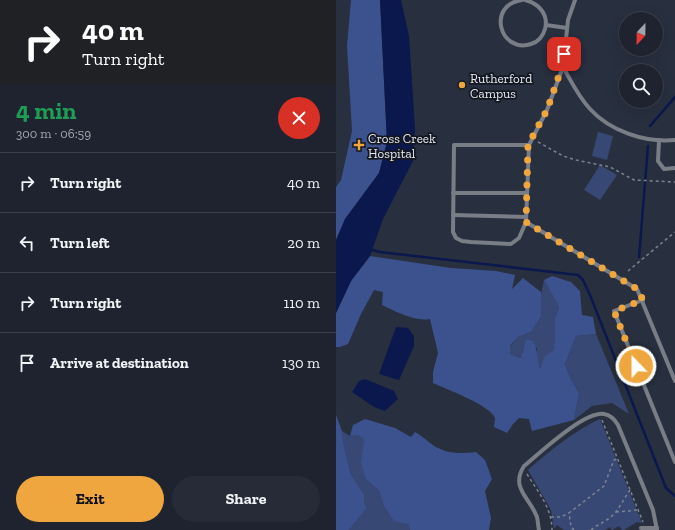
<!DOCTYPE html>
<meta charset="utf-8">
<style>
body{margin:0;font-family:"Zilla Slab",serif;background:#262b37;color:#f1f3f6;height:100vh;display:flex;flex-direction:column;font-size:15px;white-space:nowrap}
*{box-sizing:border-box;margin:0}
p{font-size:13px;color:#a1a4aa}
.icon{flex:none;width:22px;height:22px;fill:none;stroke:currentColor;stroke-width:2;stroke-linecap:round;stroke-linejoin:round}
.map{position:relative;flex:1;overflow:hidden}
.sheet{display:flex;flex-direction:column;background:#1e232f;width:336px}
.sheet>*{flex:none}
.guide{background:#202124;color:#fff;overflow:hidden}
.needle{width:26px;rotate:202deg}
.buttons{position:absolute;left:283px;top:12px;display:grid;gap:8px}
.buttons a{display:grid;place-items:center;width:44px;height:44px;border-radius:50%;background:#1e232f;box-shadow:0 4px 16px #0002,0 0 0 1px #3c404b;font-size:20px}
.pin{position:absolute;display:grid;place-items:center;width:34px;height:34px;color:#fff;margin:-17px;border-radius:8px;box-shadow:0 2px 6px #0006}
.me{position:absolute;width:44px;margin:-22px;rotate:338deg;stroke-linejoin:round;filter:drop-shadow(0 0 3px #0008)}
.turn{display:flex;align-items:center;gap:14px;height:84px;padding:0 16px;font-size:18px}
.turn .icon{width:52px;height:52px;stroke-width:2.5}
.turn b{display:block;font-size:28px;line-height:34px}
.round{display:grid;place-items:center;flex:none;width:42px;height:42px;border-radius:21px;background:#262b37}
.headline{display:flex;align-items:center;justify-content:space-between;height:68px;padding:0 16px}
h1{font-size:24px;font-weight:800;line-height:30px;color:#1e9e55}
.button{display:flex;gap:8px;margin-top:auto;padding:8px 16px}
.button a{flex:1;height:46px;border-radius:24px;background:#f0a63e;color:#111;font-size:16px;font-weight:800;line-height:46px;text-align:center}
.button a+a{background:#262b37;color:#f1f3f6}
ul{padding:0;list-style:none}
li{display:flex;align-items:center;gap:12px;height:60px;padding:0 16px;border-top:1px solid #3c404b}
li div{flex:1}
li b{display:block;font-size:15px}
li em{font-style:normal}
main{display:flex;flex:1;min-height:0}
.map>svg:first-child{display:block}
.green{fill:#384874}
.forest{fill:#3c528e}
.water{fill:#0a184e}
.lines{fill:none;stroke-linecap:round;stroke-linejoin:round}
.stream{stroke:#0a184e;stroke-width:2.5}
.path{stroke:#7d8391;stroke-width:1.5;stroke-dasharray:3 3;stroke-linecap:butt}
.service{stroke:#797d86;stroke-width:4}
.route{stroke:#f0a63e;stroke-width:7;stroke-dasharray:0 12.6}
.poi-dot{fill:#f0a63e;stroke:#14171f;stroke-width:1.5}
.labels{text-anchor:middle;stroke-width:3.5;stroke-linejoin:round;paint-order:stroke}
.poi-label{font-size:13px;fill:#e5eaf5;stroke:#14171f;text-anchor:start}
</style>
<main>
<section class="sheet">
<div class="guide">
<div class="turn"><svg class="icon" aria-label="right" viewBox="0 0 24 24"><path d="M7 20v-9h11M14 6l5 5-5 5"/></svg><div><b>40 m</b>Turn right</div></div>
</div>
<div class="headline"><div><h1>4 min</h1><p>300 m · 06:59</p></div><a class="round" style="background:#d93025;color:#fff"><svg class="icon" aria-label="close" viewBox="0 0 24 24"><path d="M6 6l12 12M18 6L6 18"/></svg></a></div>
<ul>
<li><svg class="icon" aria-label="right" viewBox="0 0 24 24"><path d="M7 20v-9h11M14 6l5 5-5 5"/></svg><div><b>Turn right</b></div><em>40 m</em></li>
<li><svg class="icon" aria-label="left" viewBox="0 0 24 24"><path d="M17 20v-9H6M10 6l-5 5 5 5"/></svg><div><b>Turn left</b></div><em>20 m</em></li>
<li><svg class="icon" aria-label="right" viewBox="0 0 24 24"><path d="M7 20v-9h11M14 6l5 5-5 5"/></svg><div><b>Turn right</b></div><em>110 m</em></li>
<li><svg class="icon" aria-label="arrive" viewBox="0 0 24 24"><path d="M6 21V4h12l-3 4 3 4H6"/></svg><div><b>Arrive at destination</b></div><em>130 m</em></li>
</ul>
<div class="button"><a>Exit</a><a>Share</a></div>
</section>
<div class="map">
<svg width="339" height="530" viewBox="0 0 339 530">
<rect width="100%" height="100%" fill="#282f3f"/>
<g class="green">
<path d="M262 132 277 136 271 160 256 156Z"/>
<path d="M264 165 281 175 264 200 248 190Z"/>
<path d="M208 280 223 307 219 320 218 350 203 369 200 355 201 348 187 349 186 358 174 354V347L182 337 195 332 205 317 204 299Z"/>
<path d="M260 334 293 414 276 403 256 406 238 420 243 393 234 377 229 364 240 336Z"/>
<path d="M264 419 306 523 301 522 288 530H286L283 526 276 530 274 527 269 530H228L221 525 218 529 215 510 192 470C212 452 240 430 264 419Z"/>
<path d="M6 431 14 436 22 435 28 440 30 479 43 491 47 504 72 524 74 530H13L31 508 28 502V494L15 474 8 447Z"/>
</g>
<g class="forest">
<path d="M15 0H44L51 142 43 173 9 219 0 240V187L5 180 16 131 11 46Z"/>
<path d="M34 256 115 268 160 271 179 275 176 289 187 278 205 292V317L195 332 182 337 174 346V354L185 358 190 340 197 341C202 350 201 360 204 369L209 356 218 350 219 319 223 307 208 280 216 276 235 282 244 291 246 315 257 317 260 334 240 336 229 364 234 377 243 393 238 420 196 431 193 419 183 418 177 424 171 433 158 427C158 424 159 420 159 418 154 405 110 389 97 383V372L102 353 94 319C79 322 59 311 46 305L47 292 38 290 25 314 12 344 4 347H0V313L15 281Z"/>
<path d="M0 415 6 431 8 447 15 474 28 494V502L31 508 13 530H0Z"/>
<path d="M29 419 59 428 75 437 79 432C85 435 89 439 94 443 108 454 124 454 140 452L149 460 156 479 149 491 155 518 153 530H74L72 524 58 521 47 504 43 491 30 479 25 463 28 440 22 435 14 436 17 425Z"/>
</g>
<g class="water">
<path d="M44 0H65L73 36 79 128 77 161 47 219 34 256 15 281 0 313V240L9 219 43 173 51 142Z"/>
<path d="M60 327 72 328 78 336V346L63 380 43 374Z"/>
<path d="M29 379 58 391 62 399 49 411 38 407 16 392 23 381Z"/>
</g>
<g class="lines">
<g class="stream">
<path d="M314 126 339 97"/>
<path d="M33 249 44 252 242 275 247 280 254 295 330 488 339 496"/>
<path d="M303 257 312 146"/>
</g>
<g class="path">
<path d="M202 142 227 156 240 160 274 167 298 180 339 182"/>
<path d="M292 271 339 232"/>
<path d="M266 420 307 522"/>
<path d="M191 474C202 492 216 508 216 530"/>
<path d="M280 512 302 510"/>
<path d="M215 517H225L233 513"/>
<path d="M238 530 235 527 233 513 268 486 278 460 281 459"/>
<path d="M255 530C262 524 271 521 277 515 284 508 288 498 294 490"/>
</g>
<g class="service">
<path d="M186 0C150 5 164 54 195 44 202 42 207 36 209 29 213 14 202 3 189 0"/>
<path d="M210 25 231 28"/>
<path d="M227 67C235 81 242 96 254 109 274 131 309 143 339 140"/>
<path d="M323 140 322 161 328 169 339 168"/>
<path d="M193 145H118L117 232 120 238 126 241 135 242 175 244 183 238 190 222 193 145 211 110 227 67 232 20 239 0"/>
<path d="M117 193H191"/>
<path d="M117 215 190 217"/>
<path d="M190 222 301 289 339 381"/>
<path d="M307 300 278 311 339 462"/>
<path d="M305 528H321"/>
<path d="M203 530C202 526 202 521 201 517 194 498 174 488 188 466 204 453 248 411 268 414 275 415 279 420 282 425L317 510 321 530"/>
</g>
</g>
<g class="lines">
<path class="route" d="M228 54 226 67 211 110 192 145 190 222 301 289 307 300 278 311 300 366"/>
</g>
<g class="poi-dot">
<circle cx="126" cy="85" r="4"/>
<path d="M21 139h4v4h4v4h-4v4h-4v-4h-4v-4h4z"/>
</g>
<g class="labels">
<g class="poi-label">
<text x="134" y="83">Rutherford<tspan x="134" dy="15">Campus</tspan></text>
<text x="32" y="143">Cross Creek<tspan x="32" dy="15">Hospital</tspan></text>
</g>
</g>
</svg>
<div class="buttons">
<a><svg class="needle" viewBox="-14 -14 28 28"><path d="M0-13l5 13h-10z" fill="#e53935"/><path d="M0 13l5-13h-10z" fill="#a1a4aa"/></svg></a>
<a><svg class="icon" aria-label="search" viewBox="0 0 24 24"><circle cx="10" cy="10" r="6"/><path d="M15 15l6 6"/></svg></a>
</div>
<div class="pin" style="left:228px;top:54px;background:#d93025"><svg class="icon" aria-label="arrive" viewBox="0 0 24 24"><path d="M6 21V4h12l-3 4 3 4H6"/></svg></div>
<svg class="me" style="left:300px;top:366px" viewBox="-20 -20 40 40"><circle r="17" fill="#f0a63e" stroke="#fff" stroke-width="3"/><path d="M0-11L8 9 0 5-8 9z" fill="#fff"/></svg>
</div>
</main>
